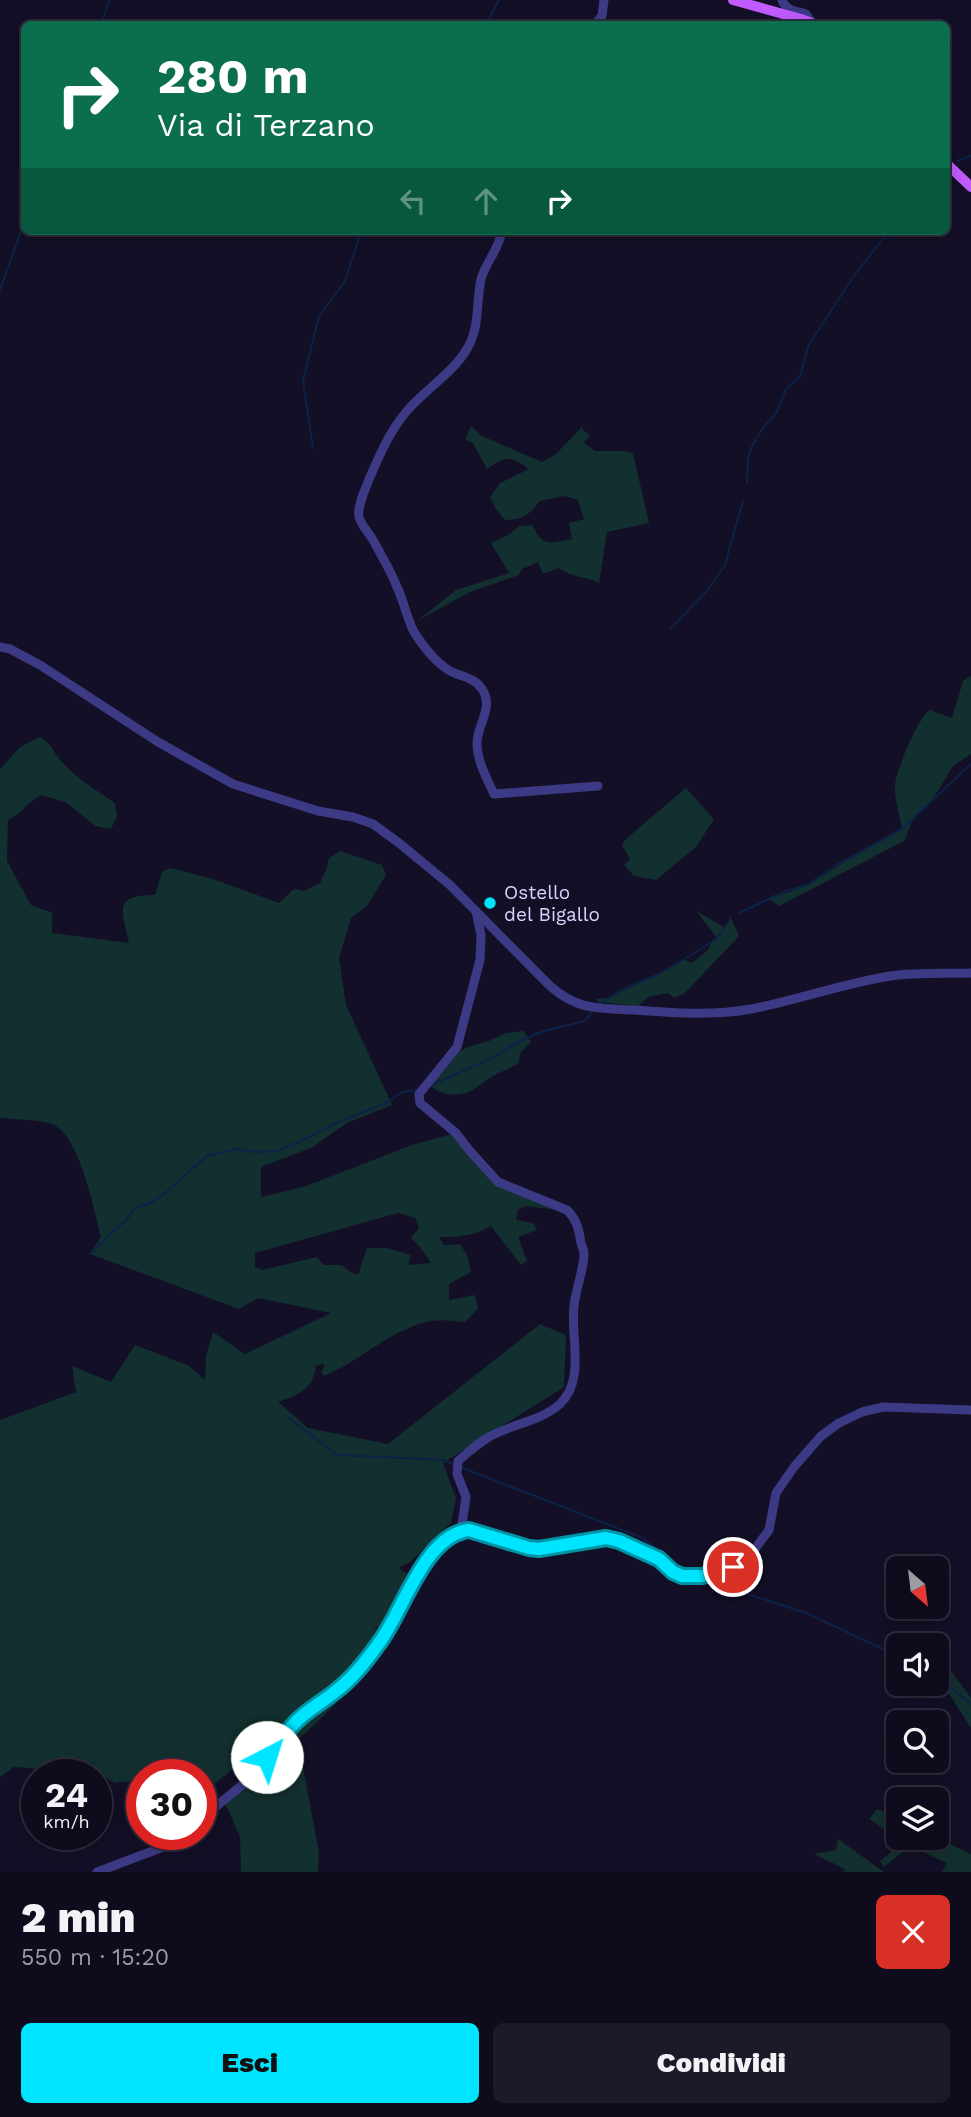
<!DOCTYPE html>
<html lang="it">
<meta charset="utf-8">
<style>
body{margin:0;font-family:"Work Sans",sans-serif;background:#1c1929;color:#f1f3f6;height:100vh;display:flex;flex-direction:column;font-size:26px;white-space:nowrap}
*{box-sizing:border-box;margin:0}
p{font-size:23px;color:#9b9ba3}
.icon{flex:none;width:38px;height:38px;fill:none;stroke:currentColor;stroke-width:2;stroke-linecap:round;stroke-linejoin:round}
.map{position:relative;height:1872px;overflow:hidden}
.details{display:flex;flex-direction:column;background:#0e0b1c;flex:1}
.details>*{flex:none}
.banner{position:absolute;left:21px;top:21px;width:929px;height:214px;border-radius:10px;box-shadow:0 4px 18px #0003,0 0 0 2px #2e2b3b;background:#0b6e4f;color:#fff;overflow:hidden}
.needle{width:46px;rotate:152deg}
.tools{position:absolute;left:886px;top:1556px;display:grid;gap:14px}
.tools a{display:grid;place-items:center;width:63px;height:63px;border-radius:10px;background:#0e0b1c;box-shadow:0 4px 18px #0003,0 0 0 2px #2e2b3b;font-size:35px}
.speed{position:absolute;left:21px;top:1759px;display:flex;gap:14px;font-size:35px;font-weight:700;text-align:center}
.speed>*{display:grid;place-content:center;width:91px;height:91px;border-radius:50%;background:#0e0b1c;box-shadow:0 4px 18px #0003,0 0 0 2px #2e2b3b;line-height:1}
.speed small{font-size:18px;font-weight:400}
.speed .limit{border:10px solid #d22;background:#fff;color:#111}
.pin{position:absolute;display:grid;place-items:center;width:60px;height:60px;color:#fff;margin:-30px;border:4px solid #fff;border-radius:50%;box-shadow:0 2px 7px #0007}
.me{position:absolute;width:77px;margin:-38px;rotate:40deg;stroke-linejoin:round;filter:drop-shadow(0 0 5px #0008)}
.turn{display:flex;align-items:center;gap:24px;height:147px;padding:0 21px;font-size:32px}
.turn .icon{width:91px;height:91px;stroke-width:2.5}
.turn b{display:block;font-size:49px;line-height:60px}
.lanes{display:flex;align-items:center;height:66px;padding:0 21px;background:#0003;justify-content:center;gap:35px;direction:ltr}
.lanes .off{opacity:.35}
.round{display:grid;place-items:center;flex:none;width:74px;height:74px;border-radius:10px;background:#1c1929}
.head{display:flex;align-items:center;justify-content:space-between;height:119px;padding:0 21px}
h1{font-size:42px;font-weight:800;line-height:52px}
.primary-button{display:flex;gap:14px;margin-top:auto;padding:14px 21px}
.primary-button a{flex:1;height:80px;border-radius:10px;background:#00e5ff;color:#111;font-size:28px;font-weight:800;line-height:80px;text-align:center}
.primary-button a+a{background:#1c1929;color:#f1f3f6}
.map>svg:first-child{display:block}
.green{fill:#12302f;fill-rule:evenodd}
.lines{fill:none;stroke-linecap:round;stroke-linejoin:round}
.stream{stroke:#0c2248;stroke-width:2}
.minor{stroke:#3d3a85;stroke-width:9}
.major{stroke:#c25bff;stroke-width:10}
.route-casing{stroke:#0095a6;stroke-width:18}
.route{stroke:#00e5ff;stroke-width:12}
.poi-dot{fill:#00e5ff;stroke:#130f26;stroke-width:2.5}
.labels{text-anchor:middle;stroke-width:7;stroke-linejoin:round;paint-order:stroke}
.poi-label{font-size:19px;fill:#d9d4ff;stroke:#130f26;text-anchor:start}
</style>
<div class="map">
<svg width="971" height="1872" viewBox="0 0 971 1872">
<rect width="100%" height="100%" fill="#130f26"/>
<g class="green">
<path d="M471 426 482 436 542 462 556 454 583 426V430L590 435 584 443 595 451H624L633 453 649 523 607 532 599 583C582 575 575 579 559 568L543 574 538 562 522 569 519 575 470 592 417 621 456 590 509 573 491 543 510 534 519 526 532 525C544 548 548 543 572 539L569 523 584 519 578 500 565 496 540 501C530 514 523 520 505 520L496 509 490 497 500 483 529 469C509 455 506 456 487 469L473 443 465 439Z"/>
<path d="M971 676V754L953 766 933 799 912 821 904 841 779 906 769 899C783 893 798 890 811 883 841 865 870 845 902 829 900 816 894 797 895 785 896 771 918 717 930 710L952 718 963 681Z"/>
<path d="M40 737C51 742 54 754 62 762 77 779 96 790 115 803L117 816 111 829 95 826 67 803 42 795C25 803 25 812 8 820L7 861 31 905 52 913V933L129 943C123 911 111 895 155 895L162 872 170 868 213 879 279 903 294 889 304 891 320 883 327 868 329 858 340 851 382 865 386 875 367 906 351 918 339 958 346 1005 392 1105 347 1123 311 1148 261 1167V1197L306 1186 412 1145 456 1133 498 1182 558 1210 525 1206 518 1210 516 1220 533 1223 537 1230 518 1237 527 1261 521 1265 491 1226C474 1236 458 1237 439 1237L444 1245 460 1244 468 1257 471 1272 449 1284V1300L475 1295 478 1309 465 1322C454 1321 442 1319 431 1321 392 1328 361 1361 324 1376L321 1372 325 1364 316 1365C314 1389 298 1395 278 1402L308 1428 388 1444 540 1324 566 1335 564 1387 443 1463 456 1498 451 1523 410 1562 398 1568 412 1576 380 1629 372 1625 380 1632 351 1668 348 1687 335 1705 298 1740 319 1853 318 1872H241L240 1837 225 1803 248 1784 232 1770 201 1794V1774H142V1780L115 1783 95 1772 14 1767 0 1777V1420L76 1392 72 1366 111 1382 135 1345 189 1366 205 1380 206 1356 213 1332 245 1354 331 1313 258 1298 239 1309 90 1254 101 1237C94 1209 80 1138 54 1125 41 1119 15 1120 0 1118V769L20 747ZM398 1213 415 1218 419 1228 411 1238 420 1247 431 1263 408 1265 411 1255 386 1248H367L358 1275 350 1272 342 1265H324L317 1257 262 1270 255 1267V1253Z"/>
<path d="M686 788 714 819 696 847 656 880 634 876 624 865 630 859 622 845 626 839Z"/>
<path d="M696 911 724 927 731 918 739 936 685 993 674 998 668 993 648 997 638 1006 599 1002 595 999 608 998 657 975 683 959 692 963 708 950 711 942 717 938Z"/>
<path d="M524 1031 531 1042 520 1053 519 1063C509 1069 498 1073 488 1079 482 1083 476 1089 469 1092 457 1097 440 1095 431 1086L452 1055 468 1047 489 1041 505 1033Z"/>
<path d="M952 1672 971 1698V1728L939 1678Z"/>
<path d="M877 1809 898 1818V1838L936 1837 971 1854V1872H942L947 1863 910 1846 884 1867 880 1861 903 1842 869 1819Z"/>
<path d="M838 1839 884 1872H844L845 1869 814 1854 836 1850Z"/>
</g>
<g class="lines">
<g class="stream">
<path d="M101 24 110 0"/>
<path d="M486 24 499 0"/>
<path d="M957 161 971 156"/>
<path d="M0 290 24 223"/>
<path d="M313 448 303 381 319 316 345 281 361 231"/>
<path d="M747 482 748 457 753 444 763 428 777 412 786 389 800 376 809 344 856 273 889 231"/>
<path d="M670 629 707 591 725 565 743 500"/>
<path d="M739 913 783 892 809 884 835 866 902 829 971 764"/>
<path d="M598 1005 623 989 657 975 698 951 717 938 731 918"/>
<path d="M430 1086 496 1056 520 1041 544 1031 585 1021 591 1013"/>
<path d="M90 1254 128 1218 135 1208 151 1203 163 1195 207 1156 236 1149 254 1152 278 1151 301 1141 338 1122 384 1104 403 1092 417 1090"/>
<path d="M285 1415 337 1455 444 1460 455 1465"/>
<path d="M460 1467 643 1538 684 1572"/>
<path d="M702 1579 806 1613 898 1656"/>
<path d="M936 1675 971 1704"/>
</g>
<g class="minor">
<path d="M782 0C786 11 796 11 806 14L812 23"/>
<path d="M595 24 602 16 604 0"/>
<path d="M502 231C499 249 486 262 481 279 476 302 480 326 468 347 454 373 425 389 406 412 390 431 380 454 370 477 366 488 357 505 359 517 361 525 369 533 373 540 381 555 391 571 397 587 404 602 407 618 414 632 423 646 435 662 450 671 461 677 474 677 482 689 495 708 476 725 477 745 478 763 487 779 494 794L598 786"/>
<path d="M0 647 10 649 40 665 158 742 233 784 318 811 353 817 373 824 399 843 450 885 550 986C579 1011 598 1008 635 1010 673 1013 713 1016 751 1009 799 1000 844 983 891 976 917 972 945 974 971 973"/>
<path d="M461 1531 466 1497 457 1474 458 1461C470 1451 482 1439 497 1433 518 1423 542 1420 560 1404 586 1379 570 1337 574 1306 575 1292 585 1265 584 1253 584 1250 582 1247 581 1243 579 1230 577 1220 567 1210L498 1182 469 1150 456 1133 420 1103 419 1094 457 1047 480 960 481 935 476 911"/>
<path d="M201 1819 248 1780 295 1722 340 1689 361 1665 381 1642 422 1568 450 1536 469 1530 529 1548 539 1549 606 1538 619 1541 659 1559 673 1572 682 1576 702 1575 733 1567 751 1554 769 1530 776 1493 794 1467 821 1436 839 1423 862 1412 883 1407 971 1410"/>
<path d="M97 1872 174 1843 186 1834"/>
</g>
<g class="major">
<path d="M733 0 801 19 814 24"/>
<path d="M947 164 971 187"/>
</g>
</g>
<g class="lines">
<g class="route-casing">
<path id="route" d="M267 1757C277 1746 284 1734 294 1724 305 1711 323 1702 336 1691 352 1679 367 1660 379 1643 403 1612 424 1535 469 1530L529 1548 539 1549 606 1538 619 1541 659 1559 673 1572 682 1576H702L733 1567"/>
</g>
<use href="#route" class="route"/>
</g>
<circle class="poi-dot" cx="490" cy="903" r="7"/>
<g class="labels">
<g class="poi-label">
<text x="504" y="899">Ostello<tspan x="504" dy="22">del Bigallo</tspan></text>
</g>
</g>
</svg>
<div class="tools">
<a><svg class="needle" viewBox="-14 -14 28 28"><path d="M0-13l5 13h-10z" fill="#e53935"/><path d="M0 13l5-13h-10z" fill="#9b9ba3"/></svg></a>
<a><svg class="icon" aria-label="sound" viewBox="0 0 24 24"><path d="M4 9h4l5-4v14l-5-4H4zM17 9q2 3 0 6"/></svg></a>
<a><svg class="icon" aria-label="search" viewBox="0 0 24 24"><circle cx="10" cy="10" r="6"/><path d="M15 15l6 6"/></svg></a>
<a><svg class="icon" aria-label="layers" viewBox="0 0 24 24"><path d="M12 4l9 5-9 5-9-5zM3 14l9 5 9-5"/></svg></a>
</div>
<div class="speed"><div>24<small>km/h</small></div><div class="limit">30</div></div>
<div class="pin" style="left:733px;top:1567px;background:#d93025"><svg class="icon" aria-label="arrive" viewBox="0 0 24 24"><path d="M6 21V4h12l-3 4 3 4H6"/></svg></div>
<svg class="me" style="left:267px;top:1757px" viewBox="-20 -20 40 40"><circle r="19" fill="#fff"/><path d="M0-13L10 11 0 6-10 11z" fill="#00e5ff"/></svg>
<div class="banner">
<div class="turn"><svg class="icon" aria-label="right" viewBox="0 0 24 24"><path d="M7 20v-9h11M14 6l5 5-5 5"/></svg><div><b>280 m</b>Via di Terzano</div></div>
<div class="lanes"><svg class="icon off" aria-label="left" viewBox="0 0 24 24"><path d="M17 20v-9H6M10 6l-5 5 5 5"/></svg><svg class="icon off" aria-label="ahead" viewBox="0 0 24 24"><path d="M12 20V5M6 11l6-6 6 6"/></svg><svg class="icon" aria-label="right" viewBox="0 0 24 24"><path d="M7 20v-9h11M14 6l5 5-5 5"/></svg></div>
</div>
</div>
<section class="details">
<div class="head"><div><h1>2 min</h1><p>550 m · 15:20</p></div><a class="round" style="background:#d93025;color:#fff"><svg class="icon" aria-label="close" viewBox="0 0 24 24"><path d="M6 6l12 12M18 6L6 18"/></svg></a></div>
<div class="primary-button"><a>Esci</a><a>Condividi</a></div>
</section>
